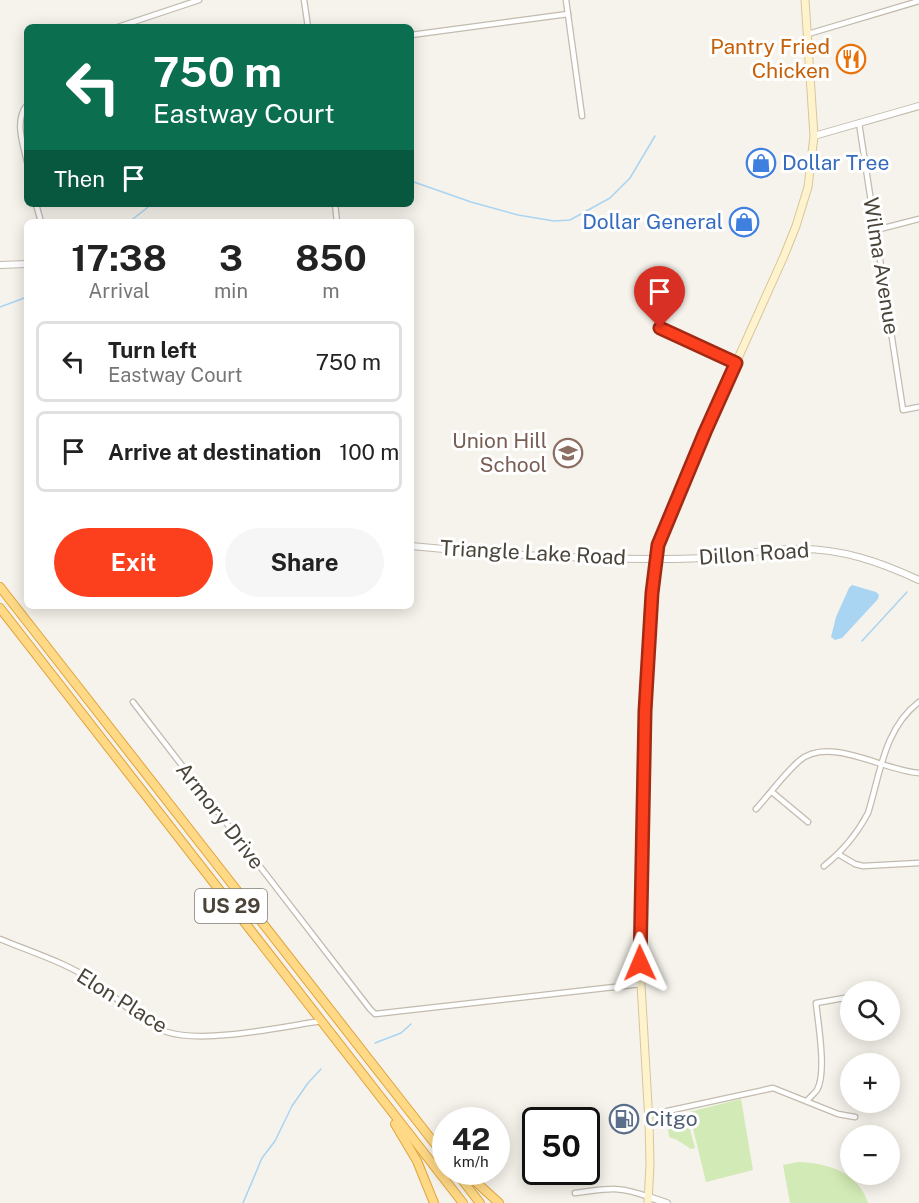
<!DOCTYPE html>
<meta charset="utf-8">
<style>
body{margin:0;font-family:"Public Sans",sans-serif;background:#f6f6f6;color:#222;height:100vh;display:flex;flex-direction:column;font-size:22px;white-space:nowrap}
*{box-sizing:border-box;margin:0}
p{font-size:20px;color:#767676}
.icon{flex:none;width:33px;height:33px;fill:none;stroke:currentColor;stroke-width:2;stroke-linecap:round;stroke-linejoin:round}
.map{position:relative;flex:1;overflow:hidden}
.panel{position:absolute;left:24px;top:219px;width:390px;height:390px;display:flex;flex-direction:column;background:#fff;border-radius:9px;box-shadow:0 3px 15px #0003}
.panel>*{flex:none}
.banner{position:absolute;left:24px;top:24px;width:390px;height:183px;border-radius:9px;box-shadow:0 3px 15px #0003;background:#0b6e4f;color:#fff;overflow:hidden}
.fabs{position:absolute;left:840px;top:981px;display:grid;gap:12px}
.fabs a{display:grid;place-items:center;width:60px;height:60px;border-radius:50%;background:#fff;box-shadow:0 3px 15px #0003;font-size:30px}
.speed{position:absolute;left:432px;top:1107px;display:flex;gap:12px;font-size:30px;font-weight:700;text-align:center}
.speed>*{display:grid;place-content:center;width:78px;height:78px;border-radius:50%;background:#fff;box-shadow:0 3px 15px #0003;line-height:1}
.speed small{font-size:15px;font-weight:400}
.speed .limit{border:3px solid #111;border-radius:9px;background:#fff;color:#111}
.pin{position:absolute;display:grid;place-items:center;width:51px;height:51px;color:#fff;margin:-62px -26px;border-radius:50% 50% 50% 0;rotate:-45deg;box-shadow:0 0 6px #0007}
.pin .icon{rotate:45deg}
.me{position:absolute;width:66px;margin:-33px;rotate:359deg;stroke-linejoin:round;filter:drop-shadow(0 0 4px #0008)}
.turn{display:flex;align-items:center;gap:21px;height:126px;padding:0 30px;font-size:27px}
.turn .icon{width:78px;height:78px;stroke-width:2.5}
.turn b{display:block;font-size:42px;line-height:51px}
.then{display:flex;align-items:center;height:57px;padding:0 30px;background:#0003;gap:12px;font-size:22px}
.eta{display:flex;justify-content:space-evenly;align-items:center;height:102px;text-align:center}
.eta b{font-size:36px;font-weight:700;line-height:42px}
.cta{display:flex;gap:12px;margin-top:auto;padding:12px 30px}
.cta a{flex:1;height:69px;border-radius:36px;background:#fc3f1d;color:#fff;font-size:24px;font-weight:700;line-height:69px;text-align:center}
.cta a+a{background:#f6f6f6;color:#222}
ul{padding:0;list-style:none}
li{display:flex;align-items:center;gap:18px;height:81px;margin:0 12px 9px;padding:0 18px;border:3px solid #e0e0e0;border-radius:9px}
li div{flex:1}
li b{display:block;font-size:22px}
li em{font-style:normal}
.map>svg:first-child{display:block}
.green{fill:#d2eab5}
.water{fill:#a9d4f2}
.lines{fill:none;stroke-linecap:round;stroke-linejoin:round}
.stream{stroke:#a9d4f2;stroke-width:1.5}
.minor-casing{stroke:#c2bbae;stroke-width:7}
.tertiary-casing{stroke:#c2bbae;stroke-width:8}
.secondary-casing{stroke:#d6c79b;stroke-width:9}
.trunk-casing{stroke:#e0a43c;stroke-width:10}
.minor{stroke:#fff;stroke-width:4.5}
.tertiary{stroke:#fff;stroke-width:6}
.secondary{stroke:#fff3cd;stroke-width:7}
.trunk{stroke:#ffd985;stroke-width:8}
.route-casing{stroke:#a42913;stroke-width:15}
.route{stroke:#fc3f1d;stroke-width:10}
.labels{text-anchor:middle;stroke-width:6;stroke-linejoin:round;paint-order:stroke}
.shield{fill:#fff;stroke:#817c74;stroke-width:1.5}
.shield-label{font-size:20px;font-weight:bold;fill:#4b4439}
.food-label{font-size:21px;fill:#c56008;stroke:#fff;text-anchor:end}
.shop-label{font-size:21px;fill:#366cbe;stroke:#fff;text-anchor:start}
.street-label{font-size:21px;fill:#4b4439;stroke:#fff}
.education-label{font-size:21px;fill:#785e54;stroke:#fff;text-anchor:end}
.service-label{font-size:21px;fill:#4e5e75;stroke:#fff;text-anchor:start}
</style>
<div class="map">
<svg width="919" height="1203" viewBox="0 0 919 1203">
<rect width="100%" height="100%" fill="#f6f3ec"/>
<g class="green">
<path d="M741 1099 753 1170 706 1182 689 1112Z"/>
<path d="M686 1114 695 1148 691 1149 677 1140 669 1137 667 1119Z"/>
<path d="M798 1162C828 1163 858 1172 868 1203H790L783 1165Z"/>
</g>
<path class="water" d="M852 585 876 592 879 595 878 599 842 638 835 640 831 637 836 617 849 588Z"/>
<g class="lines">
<g class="stream">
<path d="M411 181 471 202 518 215 554 221 570 220 610 198 630 178 655 136"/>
<path d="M129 222 152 204"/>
<path d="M0 307 27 297"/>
<path d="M862 641 907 592"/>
<path d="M375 1043 401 1033 411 1024"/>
<path d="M243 1203 262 1158 275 1141 292 1106 308 1083 321 1069"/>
</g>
<g class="minor-casing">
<g id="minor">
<path d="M304 0 308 27"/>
<path d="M566 0 582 116"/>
<path d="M118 27 199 0"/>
<path d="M808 34 919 1"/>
<path d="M411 35 568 14"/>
<path d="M27 105C14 121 23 143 27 162"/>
<path d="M859 123 903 410 919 407"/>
<path d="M36 204 41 222"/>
<path d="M335 204 337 222"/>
<path d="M876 230 919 219"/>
<path d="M660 328 736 363"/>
<path d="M133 702 370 1009 375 1014 641 984"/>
<path d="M772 792 808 822"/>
<path d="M756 809C770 794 783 775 799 761 829 735 884 771 919 773"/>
<path d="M838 854 855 864 863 866 919 863"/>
<path d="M824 866C843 851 857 834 868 813 880 775 884 728 919 702"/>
<path d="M0 939C31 952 68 963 96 983 119 998 140 1024 167 1032 204 1044 281 1027 321 1021"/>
<path d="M807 1101C810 1097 814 1094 817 1090 827 1073 818 1023 816 1003L850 997"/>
<path d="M649 1115 773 1088 838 1114 855 1117"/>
<path d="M575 1193C608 1189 617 1185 649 1197"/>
</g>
</g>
<g class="tertiary-casing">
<g id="tertiary">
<path d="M814 136 919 106"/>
<path d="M0 265 27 264"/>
<path d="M411 546C492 554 575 559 656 559 676 559 696 559 715 557 742 554 770 549 797 549 841 548 880 562 919 580"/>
<path d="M649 1197 667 1203"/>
</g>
</g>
<g class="secondary-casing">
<path id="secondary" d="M648 1203 650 1164 649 1122 639 950 644 711 656 559 658 545 705 432 784 256 796 226 808 187 814 136 805 0"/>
</g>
<g class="trunk-casing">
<g id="trunk">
<path d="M0 587 446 1158"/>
<path d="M0 608 463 1203"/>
<path d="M395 1124 417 1161 434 1203"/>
<path d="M456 1172 480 1203"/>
<path d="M465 1172 499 1203"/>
</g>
</g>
<use href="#minor" class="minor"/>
<use href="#tertiary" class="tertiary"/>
<use href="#secondary" class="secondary"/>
<use href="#trunk" class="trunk"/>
</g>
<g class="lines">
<g class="route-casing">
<path id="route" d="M640 963 645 711 652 593 658 545 705 432 736 363 660 328"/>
</g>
<use href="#route" class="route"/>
</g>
<defs>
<g id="restaurant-ring" transform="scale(1.5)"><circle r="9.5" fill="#fff" stroke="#e8710a" stroke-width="1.5"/><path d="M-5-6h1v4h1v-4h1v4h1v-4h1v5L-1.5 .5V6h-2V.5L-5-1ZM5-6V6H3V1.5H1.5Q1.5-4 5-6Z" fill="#e8710a"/></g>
<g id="shop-ring" transform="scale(1.5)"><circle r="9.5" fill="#fff" stroke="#3f7fe0" stroke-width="1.5"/><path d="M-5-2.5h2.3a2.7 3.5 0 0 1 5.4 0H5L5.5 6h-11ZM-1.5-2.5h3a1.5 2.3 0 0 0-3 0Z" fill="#3f7fe0"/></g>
<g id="school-ring" transform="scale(1.5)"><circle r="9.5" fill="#fff" stroke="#8d6e63" stroke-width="1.5"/><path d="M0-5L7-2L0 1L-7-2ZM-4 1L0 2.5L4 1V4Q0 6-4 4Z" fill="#8d6e63"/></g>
<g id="fuel-ring" transform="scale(1.5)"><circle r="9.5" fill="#fff" stroke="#5c6f8a" stroke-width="1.5"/><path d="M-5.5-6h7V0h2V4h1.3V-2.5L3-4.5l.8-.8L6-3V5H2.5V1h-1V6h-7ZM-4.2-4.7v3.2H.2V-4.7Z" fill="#5c6f8a"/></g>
</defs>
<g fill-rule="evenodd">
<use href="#restaurant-ring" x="851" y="59"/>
<use href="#shop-ring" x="761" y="163"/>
<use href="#shop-ring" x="744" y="222"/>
<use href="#school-ring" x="568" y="453"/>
<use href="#fuel-ring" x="624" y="1119"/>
</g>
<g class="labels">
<rect class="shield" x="195" y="889" width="72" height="34" rx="4.5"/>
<g class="shield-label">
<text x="231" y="913">US 29</text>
</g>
<g class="food-label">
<text x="830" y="54">Pantry Fried<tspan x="830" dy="24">Chicken</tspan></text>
</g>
<g class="shop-label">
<text x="782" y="170">Dollar Tree</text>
<text x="723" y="229" text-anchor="end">Dollar General</text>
</g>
<g class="street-label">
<text transform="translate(881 266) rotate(81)" y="7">Wilma Avenue</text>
<text transform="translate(533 553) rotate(3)" y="7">Triangle Lake Road</text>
<text transform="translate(754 554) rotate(-4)" y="7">Dillon Road</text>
<text transform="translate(220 816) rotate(52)" y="7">Armory Drive</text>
<text transform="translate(122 1001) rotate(32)" y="7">Elon Place</text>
</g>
<g class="education-label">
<text x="547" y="448">Union Hill<tspan x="547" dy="24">School</tspan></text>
</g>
<g class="service-label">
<text x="645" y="1126">Citgo</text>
</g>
</g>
</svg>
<div class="fabs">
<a><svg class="icon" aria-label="search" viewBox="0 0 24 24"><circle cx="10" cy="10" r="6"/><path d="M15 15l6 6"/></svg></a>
<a>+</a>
<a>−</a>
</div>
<div class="speed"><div>42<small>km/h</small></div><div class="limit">50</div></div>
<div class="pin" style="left:660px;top:328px;background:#d93025"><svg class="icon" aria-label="arrive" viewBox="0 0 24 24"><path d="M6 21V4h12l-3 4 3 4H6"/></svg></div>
<svg class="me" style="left:640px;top:963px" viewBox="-20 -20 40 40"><path d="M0-17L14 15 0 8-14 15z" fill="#fc3f1d" stroke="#fff" stroke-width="4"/></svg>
<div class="banner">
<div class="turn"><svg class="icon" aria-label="left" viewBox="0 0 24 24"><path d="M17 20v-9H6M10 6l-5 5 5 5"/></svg><div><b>750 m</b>Eastway Court</div></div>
<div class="then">Then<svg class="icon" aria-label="arrive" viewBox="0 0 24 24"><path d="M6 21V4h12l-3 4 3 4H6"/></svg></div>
</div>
<section class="panel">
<div class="eta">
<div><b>17:38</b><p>Arrival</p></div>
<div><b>3</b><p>min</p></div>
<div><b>850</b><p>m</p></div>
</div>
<ul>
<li><svg class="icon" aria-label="left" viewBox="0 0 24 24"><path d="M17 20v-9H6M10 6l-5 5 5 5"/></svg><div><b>Turn left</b><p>Eastway Court</p></div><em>750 m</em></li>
<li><svg class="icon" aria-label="arrive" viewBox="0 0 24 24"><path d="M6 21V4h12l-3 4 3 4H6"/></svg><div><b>Arrive at destination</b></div><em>100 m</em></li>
</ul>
<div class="cta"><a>Exit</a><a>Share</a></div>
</section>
</div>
